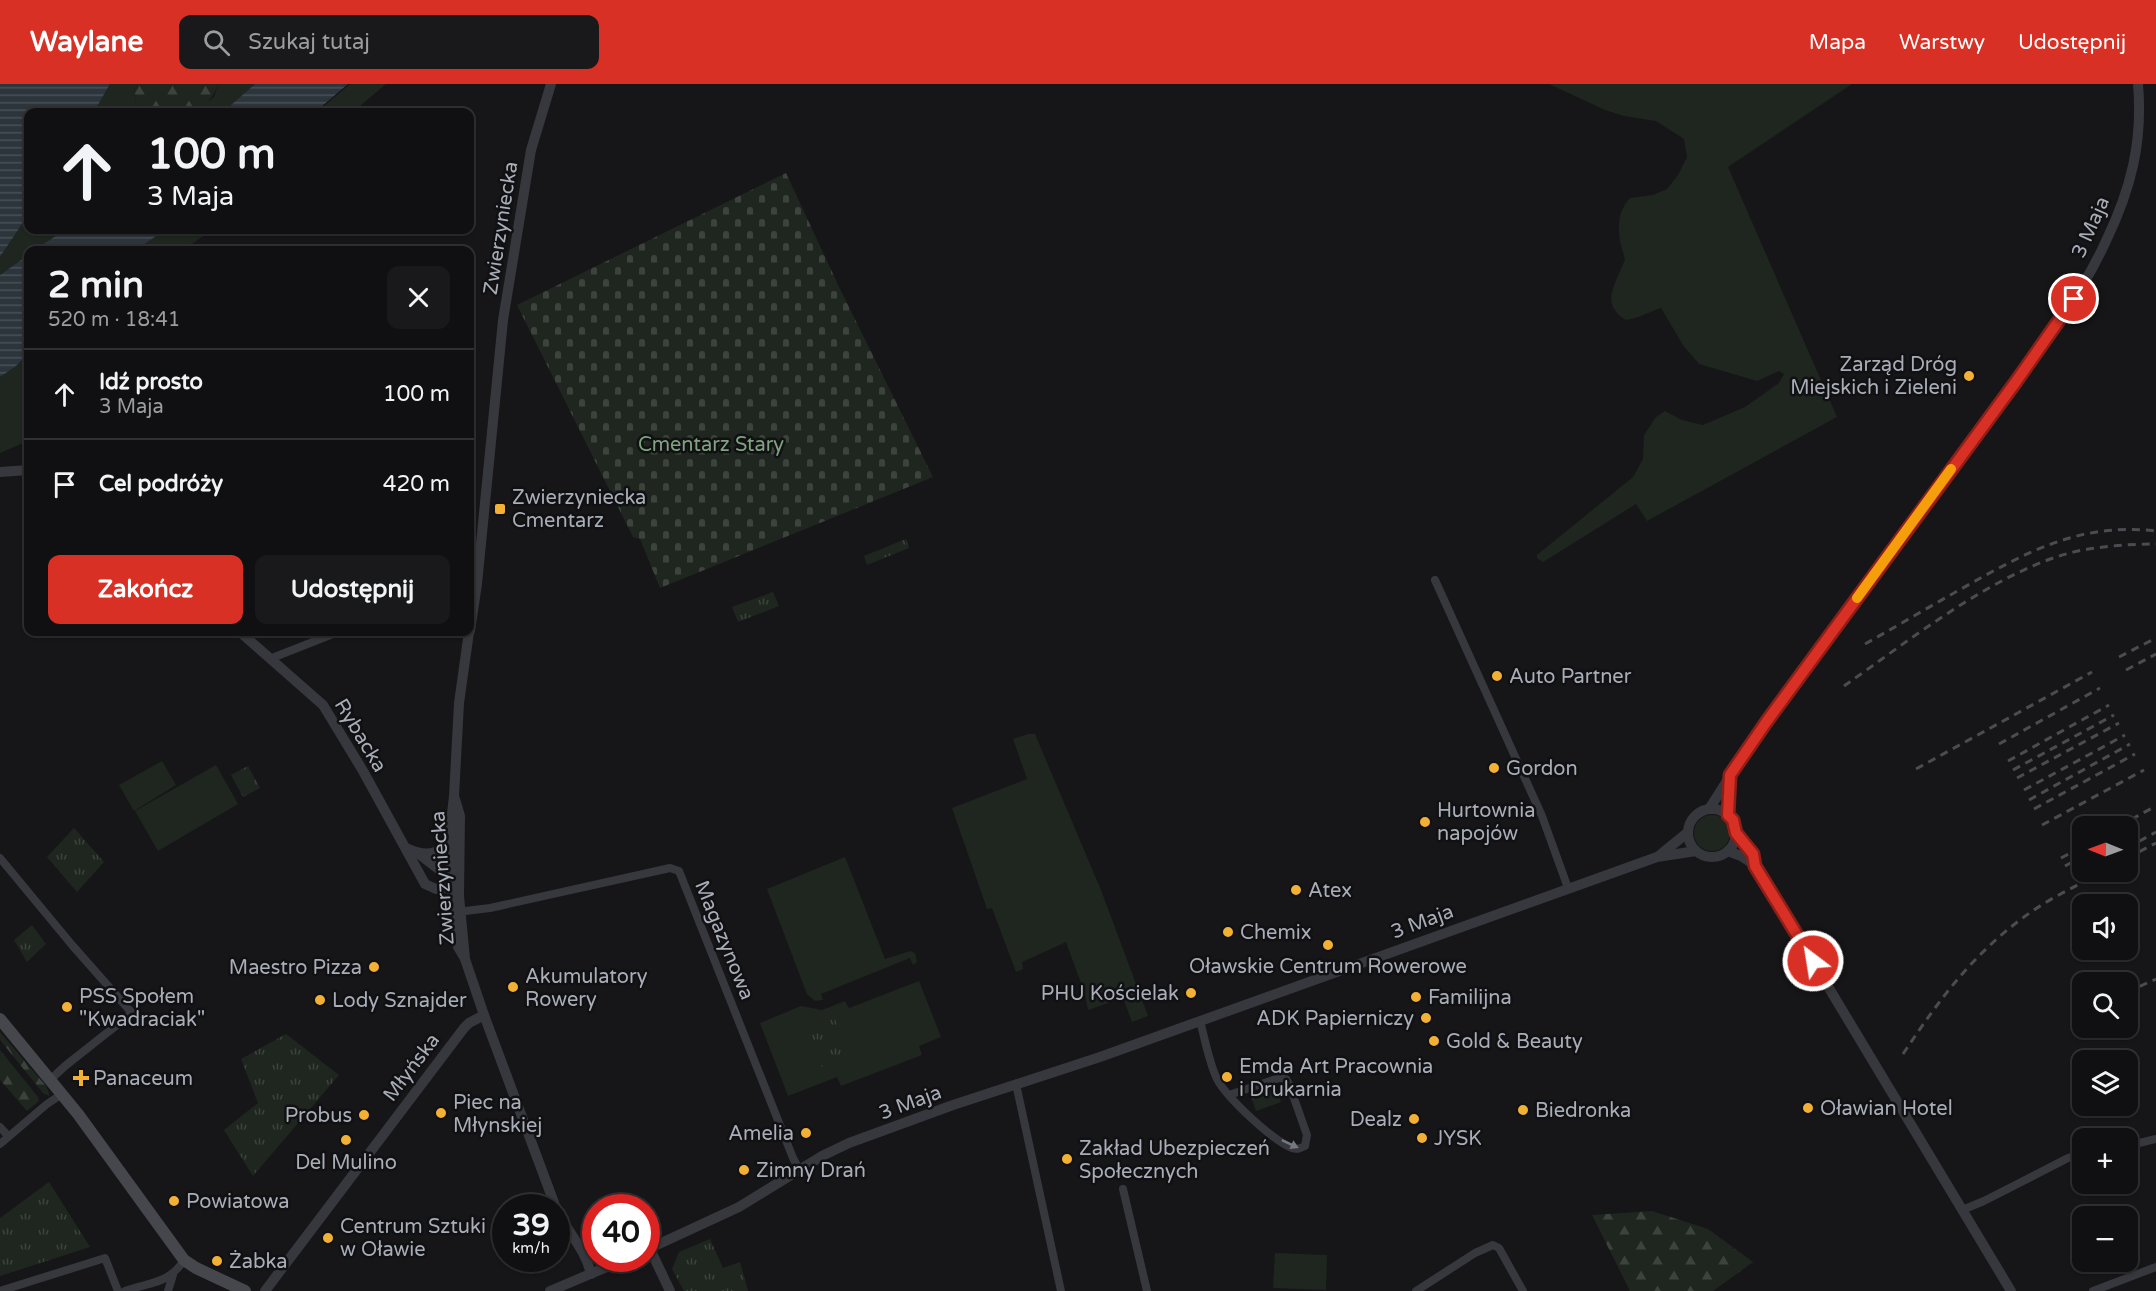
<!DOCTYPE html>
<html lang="pl">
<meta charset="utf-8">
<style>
body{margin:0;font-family:"Varela Round",sans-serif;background:#19191b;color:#f1f3f6;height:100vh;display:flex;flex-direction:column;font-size:22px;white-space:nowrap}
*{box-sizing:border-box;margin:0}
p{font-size:20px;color:#9c9d9f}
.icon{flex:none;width:33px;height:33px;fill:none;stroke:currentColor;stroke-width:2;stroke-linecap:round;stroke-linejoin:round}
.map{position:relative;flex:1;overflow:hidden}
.sheet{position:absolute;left:24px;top:162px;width:450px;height:390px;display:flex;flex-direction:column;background:#101012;border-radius:12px;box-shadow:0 2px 4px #0004,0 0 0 2px #303032}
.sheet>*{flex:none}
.hud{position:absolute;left:24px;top:24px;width:450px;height:126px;border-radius:12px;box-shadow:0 2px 4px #0004,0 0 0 2px #303032;background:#101012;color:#f1f3f6;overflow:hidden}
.needle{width:39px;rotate:271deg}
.tools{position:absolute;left:2072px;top:732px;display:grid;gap:12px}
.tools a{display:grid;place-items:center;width:66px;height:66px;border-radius:12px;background:#101012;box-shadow:0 2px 4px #0004,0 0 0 2px #303032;font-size:30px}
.speed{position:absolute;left:492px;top:1110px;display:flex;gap:12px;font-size:30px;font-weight:700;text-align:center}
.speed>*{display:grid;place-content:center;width:78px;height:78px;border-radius:50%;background:#101012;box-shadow:0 2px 4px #0004,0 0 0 2px #303032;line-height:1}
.speed small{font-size:15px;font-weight:400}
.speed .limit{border:9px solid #d22;background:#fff;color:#111}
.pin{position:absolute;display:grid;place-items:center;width:51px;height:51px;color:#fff;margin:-26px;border:3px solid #fff;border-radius:50%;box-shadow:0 2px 6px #0007}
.me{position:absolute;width:66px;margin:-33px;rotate:329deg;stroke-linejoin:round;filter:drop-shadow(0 0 4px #0008)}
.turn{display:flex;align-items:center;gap:21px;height:126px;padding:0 24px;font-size:27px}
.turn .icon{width:78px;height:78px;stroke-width:2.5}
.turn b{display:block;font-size:42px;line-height:51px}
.round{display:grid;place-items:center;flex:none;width:63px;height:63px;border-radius:12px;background:#19191b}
.summary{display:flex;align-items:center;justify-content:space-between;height:102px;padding:0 24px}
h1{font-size:36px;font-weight:700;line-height:45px}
.primary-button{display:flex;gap:12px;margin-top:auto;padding:12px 24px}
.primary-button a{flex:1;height:69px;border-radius:12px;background:#d93025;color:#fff;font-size:24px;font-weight:700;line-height:69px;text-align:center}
.primary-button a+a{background:#19191b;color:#f1f3f6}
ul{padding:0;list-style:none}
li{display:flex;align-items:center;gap:18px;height:90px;padding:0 24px;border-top:2px solid #303032}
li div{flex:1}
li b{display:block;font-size:22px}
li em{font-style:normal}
header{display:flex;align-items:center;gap:36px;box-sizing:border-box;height:84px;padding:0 30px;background:#d93025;color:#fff}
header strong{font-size:28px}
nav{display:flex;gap:33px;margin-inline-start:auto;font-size:21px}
.search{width:420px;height:54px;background:#19191b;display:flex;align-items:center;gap:15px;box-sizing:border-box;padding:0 21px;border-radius:12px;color:#9c9d9f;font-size:22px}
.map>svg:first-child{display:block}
.green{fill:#1e261f}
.forest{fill:url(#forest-firs)}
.cemetery{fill:url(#cemetery-stones)}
.park{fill:url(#park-tufts)}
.water{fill:url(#water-rules)}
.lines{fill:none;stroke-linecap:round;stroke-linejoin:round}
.minor{stroke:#37383d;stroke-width:8}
.tertiary{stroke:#37383d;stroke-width:10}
.secondary{stroke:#45474d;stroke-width:12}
.rail{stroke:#4a4c52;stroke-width:3;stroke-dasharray:8 6;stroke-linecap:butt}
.oneway{fill:#757881}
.route-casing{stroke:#8d1f18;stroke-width:15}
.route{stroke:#d93025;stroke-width:10}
.slow{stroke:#f59e0b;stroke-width:10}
.poi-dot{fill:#f2b134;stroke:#111113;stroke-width:2}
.labels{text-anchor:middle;stroke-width:5;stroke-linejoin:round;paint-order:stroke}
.street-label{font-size:20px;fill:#a8adb8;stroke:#111113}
.poi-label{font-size:20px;fill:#a8adb8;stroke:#111113;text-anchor:start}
.park-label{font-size:20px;fill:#7fa381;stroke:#111113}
</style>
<header>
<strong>Waylane</strong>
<div class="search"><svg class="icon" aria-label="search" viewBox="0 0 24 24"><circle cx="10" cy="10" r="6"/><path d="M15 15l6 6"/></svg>Szukaj tutaj</div>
<nav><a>Mapa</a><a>Warstwy</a><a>Udostępnij</a></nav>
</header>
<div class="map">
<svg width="2156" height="1207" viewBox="0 0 2156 1207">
<defs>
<pattern id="forest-firs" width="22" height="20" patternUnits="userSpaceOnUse" patternTransform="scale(1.5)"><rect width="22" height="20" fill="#1e261f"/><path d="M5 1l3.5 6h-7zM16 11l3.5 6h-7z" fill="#3c433d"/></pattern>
<pattern id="cemetery-stones" width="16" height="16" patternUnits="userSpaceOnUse" patternTransform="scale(1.5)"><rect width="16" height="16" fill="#1e261f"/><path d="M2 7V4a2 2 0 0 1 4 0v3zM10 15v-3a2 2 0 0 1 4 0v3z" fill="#3c433d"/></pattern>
<pattern id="park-tufts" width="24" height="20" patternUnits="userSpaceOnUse" patternTransform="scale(1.5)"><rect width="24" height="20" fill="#1e261f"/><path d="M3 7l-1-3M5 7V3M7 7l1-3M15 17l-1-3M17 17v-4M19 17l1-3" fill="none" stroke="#3c433d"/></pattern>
<pattern id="water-rules" width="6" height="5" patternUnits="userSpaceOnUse" patternTransform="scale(1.5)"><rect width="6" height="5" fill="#2c353c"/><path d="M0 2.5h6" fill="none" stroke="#485056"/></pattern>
</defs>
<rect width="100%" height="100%" fill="#161618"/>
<g class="green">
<path d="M110 0H134L137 28H94Z"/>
<path d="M218 0H255L223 28H193L214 13Z"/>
<path d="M350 0H386L353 28H317Z"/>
<path d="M1549 0H1852L1728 83 1837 333 1647 437 1636 420 1543 478 1537 474V471L1633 393 1643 375 1644 351 1656 333 1665 327 1682 336 1703 341 1745 323 1779 299 1784 290 1779 287 1757 297 1699 280 1683 261 1661 224C1649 228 1639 234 1626 236 1598 219 1617 199 1625 175 1618 155 1614 131 1630 114L1653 111 1667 105 1678 91 1687 73 1684 55 1656 37 1624 32 1605 26Z"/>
<path d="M28 131V146H65L34 166H28V171L0 191V173Z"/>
<path d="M165 146H212L183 166H136Z"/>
<path d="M28 270V357L0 369V293L15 283Z"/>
<path d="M1028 650H1035L1101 806 1148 932 1132 938 1123 914 1088 926 1085 910 1066 858 1022 878 1023 885 1016 888 992 824 987 825 952 724 1027 695 1013 655Z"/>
<path d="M162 677 176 701 134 727 119 701Z"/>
<path d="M216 681 238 720 158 767 135 727Z"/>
<circle cx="1712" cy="749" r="18"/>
<path d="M845 773 885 875 910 867 915 869 917 878 913 881 910 874 821 910 823 916 815 917 807 910 767 805Z"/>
<path d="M919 897 941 953 919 962 922 971 841 1002 837 993 788 1012 760 939 801 922 822 926 845 917 849 924Z"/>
<path d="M1275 1169 1327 1171 1326 1206 1273 1204Z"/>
</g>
<g class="forest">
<path d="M134 0H218C205 38 171 28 137 28Z"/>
<path d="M0 948 46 1002 49 1009V1012L43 1009 0 956Z"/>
<path d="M0 966 38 1013 39 1017 27 1027 0 996Z"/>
<path d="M1652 1127 1708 1145 1753 1178 1713 1207H1630L1592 1131Z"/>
</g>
<path class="cemetery" d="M786 89 841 207 933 393 660 504 640 455 633 453 517 221Z"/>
<g class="park">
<path d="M906 455 909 464 867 481 864 472Z"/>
<path d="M773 508 779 522 738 538 732 523Z"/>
<path d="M248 682 260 704 243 713 231 691Z"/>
<path d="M74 744 104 778 77 808 47 773Z"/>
<path d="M32 841 46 860 27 878 14 856Z"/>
<path d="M834 933 851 974 823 985 807 944Z"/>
<path d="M286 950 339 991 253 1092 224 1046 258 1019 241 975Z"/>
<path d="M1277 1005 1281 1018 1256 1027 1251 1012Z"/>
<path d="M49 1098 90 1163 0 1192V1134Z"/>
<path d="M710 1155 723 1184 740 1178 748 1207H684L672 1185 679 1168Z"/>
</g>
<g class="water">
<path d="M0 0H110L94 28H28V131L0 173Z"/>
<path d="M255 0H348L315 28H223Z"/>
<path d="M65 146H165L136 166H34Z"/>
<path d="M28 171V270L15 283 0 293V191Z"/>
</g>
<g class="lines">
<g class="minor">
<path d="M1435 496 1542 732 1568 804"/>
<path d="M272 574 338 548"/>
<path d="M0 774 72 861 132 929 65 982 50 996"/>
<path d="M457 828 490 824 670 784 679 787 793 1074 800 1087"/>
<path d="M1200 937C1205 955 1209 979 1217 995 1227 1014 1272 1056 1292 1064 1297 1066 1301 1064 1305 1062L1307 1051 1289 1000 1286 995 1279 994 1229 1011"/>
<path d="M1016 1000 1061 1207"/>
<path d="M0 1043 8 1052"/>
<path d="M0 1060 47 1020 62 1010"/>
<path d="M2127 1062 2156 1055"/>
<path d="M1123 1105 1147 1207"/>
<path d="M1962 1126 1984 1117 2068 1074 2082 1071"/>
<path d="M0 1207 105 1174 118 1207"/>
<path d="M125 1207C150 1198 169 1200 184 1176"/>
<path d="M168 1207 173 1191"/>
<path d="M1416 1207 1475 1169 1493 1161 1499 1164 1523 1207"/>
<path d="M2093 1207 2156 1183"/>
</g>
<g class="tertiary">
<path d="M0 388 28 386"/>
<path d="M470 547 477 500 503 236 531 66 551 0"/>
<path d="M240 548 323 621 363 687 425 800 436 805 459 801"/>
<path d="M454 712 460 732 459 812 465 875 484 931 556 1124"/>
<circle cx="1712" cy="749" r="24"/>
<path d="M1709 725C1725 701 1739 676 1756 652 1825 553 1899 458 1969 360 2017 294 2072 231 2106 157 2131 105 2143 58 2138 0"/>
<path d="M1728 731 1730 694"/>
<path d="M1736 749 1753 770 1755 781 2011 1207"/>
<path d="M406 764C423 772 441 773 450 754"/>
<path d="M1728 767 1741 772 1755 781"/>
<path d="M419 770 454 797"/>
<path d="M1660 771 1687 749"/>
<path d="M464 873 458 863 453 844 450 747 454 712 459 619 469 548"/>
<path d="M556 1124C567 1148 585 1164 591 1190"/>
<path d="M650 1165 670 1207"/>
<path d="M646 1166 739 1123 822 1072 849 1059 953 1021 1100 973 1657 773 1696 767"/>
<path d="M265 1207 464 944 469 939 484 931"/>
<path d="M550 1207 628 1174"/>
</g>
<path class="secondary" d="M0 935 78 1030 184 1176 196 1184 245 1207"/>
<g class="rail">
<path d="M1865 560C1897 542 1929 523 1961 505 2025 469 2079 438 2156 447"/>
<path d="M2119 573 2156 554"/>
<path d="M2126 586 2156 570"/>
<path d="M1844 602C1910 556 2000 484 2078 467 2103 462 2130 460 2156 460"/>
<path d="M1999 660 2100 604"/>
<path d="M2008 677 2109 621"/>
<path d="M1916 685 2092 588"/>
<path d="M2013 686 2114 631"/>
<path d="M2017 694 2119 639"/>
<path d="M2024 706 2125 651"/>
<path d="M2029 716 2130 660"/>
<path d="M2034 725 2135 670"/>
<path d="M2042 741 2144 686"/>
<path d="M2119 742 2156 722"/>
<path d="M2127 764 2156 748"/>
<path d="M2061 774 2082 763"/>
<path d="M2127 774 2156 759"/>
<path d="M2065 782 2082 773"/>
<path d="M2127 908 2156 895"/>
<path d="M1903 970C1939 916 1971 872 2024 833 2048 815 2076 802 2103 788"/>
</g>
</g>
<defs><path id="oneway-solid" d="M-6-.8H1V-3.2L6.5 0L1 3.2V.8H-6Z" transform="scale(1.5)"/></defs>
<use class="oneway" href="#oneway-solid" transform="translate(1290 1060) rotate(25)"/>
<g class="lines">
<g class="route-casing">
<path id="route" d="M1813 877 1755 782 1753 770 1736 749 1733 736 1728 731 1730 691 1767 637 2015 299 2074 215"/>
</g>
<use href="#route" class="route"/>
<path class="slow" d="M1857 514 1951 385"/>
</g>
<g class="poi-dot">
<circle cx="1969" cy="292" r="6"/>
<rect x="494" y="419" width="12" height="12" rx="3"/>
<circle cx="1497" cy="592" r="6"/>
<circle cx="1494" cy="684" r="6"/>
<circle cx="1425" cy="738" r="6"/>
<circle cx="1296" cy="806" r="6"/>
<circle cx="1228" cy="848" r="6"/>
<circle cx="1328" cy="861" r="6"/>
<circle cx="374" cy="883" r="6"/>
<circle cx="513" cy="903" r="6"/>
<circle cx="1191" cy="909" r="6"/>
<circle cx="1416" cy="913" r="6"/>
<circle cx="320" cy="916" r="6"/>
<circle cx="67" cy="923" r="6"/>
<circle cx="1426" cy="934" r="6"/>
<circle cx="1434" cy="957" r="6"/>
<circle cx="1227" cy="993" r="6"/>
<path d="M78 985h6v6h6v6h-6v6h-6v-6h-6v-6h6z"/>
<circle cx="1808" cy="1024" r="6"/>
<circle cx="1523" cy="1026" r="6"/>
<circle cx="441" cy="1029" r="6"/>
<circle cx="364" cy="1031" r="6"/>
<circle cx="1414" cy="1035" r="6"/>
<circle cx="806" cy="1049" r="6"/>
<circle cx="1422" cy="1054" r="6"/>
<circle cx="346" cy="1056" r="6"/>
<circle cx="1067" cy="1075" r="6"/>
<circle cx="744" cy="1086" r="6"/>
<circle cx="174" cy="1117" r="6"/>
<circle cx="328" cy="1154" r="6"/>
<circle cx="217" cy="1177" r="6"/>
</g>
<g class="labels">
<g class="street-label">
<text transform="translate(2090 143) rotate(-66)" y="7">3 Maja</text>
<text transform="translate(500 144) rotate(-81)" y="7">Zwierzyniecka</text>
<text transform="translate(361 651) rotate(59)" y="7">Rybacka</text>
<text transform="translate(442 794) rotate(-94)" y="7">Zwierzyniecka</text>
<text transform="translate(1422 837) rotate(-20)" y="7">3 Maja</text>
<text transform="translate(725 856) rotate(68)" y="7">Magazynowa</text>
<text transform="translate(411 983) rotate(-53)" y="7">Młyńska</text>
<text transform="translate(910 1018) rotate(-20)" y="7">3 Maja</text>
</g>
<g class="poi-label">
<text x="1957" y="287" text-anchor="end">Zarząd Dróg<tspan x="1957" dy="23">Miejskich i Zieleni</tspan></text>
<text x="512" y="420">Zwierzyniecka<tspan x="512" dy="23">Cmentarz</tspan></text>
<text x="1509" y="599">Auto Partner</text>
<text x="1506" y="691">Gordon</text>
<text x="1437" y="733">Hurtownia<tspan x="1437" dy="23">napojów</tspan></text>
<text x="1308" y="813">Atex</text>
<text x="1240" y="855">Chemix</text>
<text x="1328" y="889" text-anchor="middle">Oławskie Centrum Rowerowe</text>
<text x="362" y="890" text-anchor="end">Maestro Pizza</text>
<text x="525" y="899">Akumulatory<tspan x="525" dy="23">Rowery</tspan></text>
<text x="1179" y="916" text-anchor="end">PHU Kościelak</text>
<text x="79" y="919">PSS Społem<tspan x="79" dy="23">"Kwadraciak"</tspan></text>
<text x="1428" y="920">Familijna</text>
<text x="332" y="923">Lody Sznajder</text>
<text x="1414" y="941" text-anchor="end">ADK Papierniczy</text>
<text x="1446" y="964">Gold &amp; Beauty</text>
<text x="1239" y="989">Emda Art Pracownia<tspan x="1239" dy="23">i Drukarnia</tspan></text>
<text x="93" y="1001">Panaceum</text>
<text x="453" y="1025">Piec na<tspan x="453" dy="23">Młynskiej</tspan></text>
<text x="1820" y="1031">Oławian Hotel</text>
<text x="1535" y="1033">Biedronka</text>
<text x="352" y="1038" text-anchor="end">Probus</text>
<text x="1402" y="1042" text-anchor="end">Dealz</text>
<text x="794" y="1056" text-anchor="end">Amelia</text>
<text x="1434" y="1061">JYSK</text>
<text x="1079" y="1071">Zakład Ubezpieczeń<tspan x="1079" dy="23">Społecznych</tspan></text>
<text x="346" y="1085" text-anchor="middle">Del Mulino</text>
<text x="756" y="1093">Zimny Drań</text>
<text x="186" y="1124">Powiatowa</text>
<text x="340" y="1149">Centrum Sztuki<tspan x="340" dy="23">w Oławie</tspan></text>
<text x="229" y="1184">Żabka</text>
</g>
<g class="park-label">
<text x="711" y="367">Cmentarz Stary</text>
</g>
</g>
</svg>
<div class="tools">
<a><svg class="needle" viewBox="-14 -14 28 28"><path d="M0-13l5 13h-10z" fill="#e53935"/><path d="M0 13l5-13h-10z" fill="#9c9d9f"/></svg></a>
<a><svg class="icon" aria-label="sound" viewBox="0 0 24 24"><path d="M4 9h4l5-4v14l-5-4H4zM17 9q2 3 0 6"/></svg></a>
<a><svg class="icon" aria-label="search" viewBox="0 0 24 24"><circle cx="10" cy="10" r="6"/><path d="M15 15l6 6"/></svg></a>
<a><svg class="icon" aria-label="layers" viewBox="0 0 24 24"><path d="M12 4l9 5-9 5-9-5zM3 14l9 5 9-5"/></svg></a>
<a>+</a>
<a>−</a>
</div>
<div class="speed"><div>39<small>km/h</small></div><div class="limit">40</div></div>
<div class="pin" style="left:2074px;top:215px;background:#d93025"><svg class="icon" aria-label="arrive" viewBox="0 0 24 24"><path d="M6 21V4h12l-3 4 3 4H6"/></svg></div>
<svg class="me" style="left:1813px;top:877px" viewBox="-20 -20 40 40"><circle r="17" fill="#d93025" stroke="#fff" stroke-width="3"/><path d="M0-11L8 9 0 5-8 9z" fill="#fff"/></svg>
<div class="hud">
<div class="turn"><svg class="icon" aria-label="ahead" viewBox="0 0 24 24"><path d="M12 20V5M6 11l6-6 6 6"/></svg><div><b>100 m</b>3 Maja</div></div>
</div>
<section class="sheet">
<div class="summary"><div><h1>2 min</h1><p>520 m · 18:41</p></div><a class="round"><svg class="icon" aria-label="close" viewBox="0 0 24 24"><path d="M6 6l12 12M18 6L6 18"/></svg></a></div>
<ul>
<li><svg class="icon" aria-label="ahead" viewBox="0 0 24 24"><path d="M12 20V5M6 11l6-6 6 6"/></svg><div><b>Idź prosto</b><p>3 Maja</p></div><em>100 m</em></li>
<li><svg class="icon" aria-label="arrive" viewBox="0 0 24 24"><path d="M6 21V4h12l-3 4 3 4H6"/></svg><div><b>Cel podróży</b></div><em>420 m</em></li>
</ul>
<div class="primary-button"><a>Zakończ</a><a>Udostępnij</a></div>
</section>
</div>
